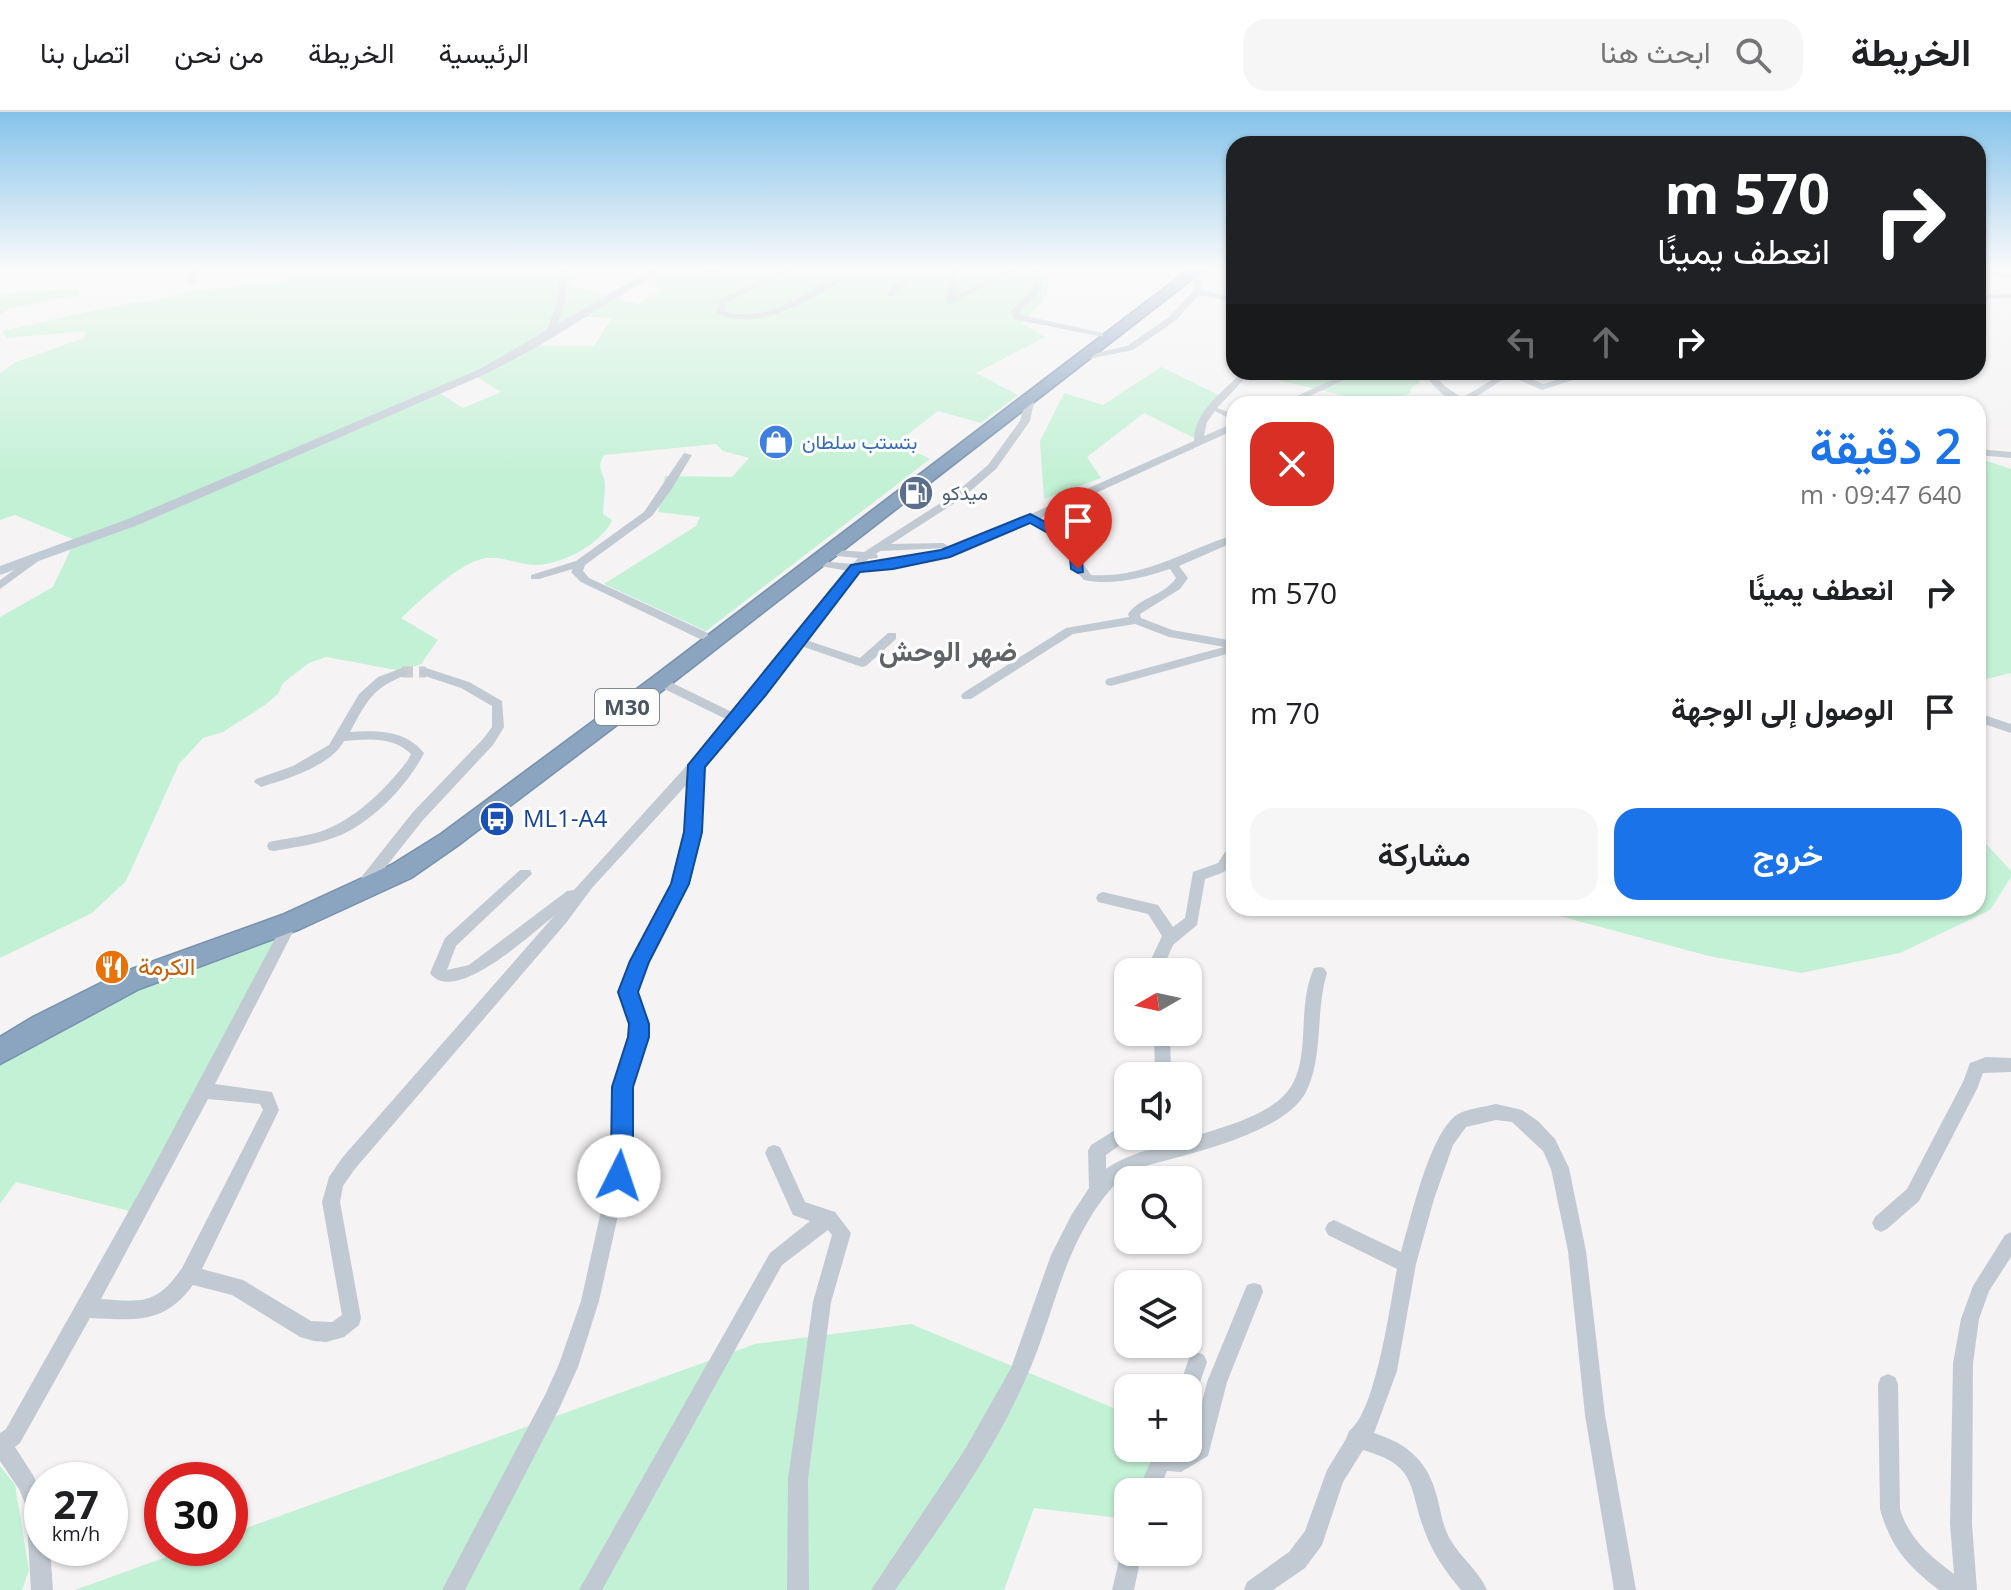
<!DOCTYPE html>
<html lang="ar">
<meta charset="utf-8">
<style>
body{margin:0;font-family:"Open Sans",Vazirmatn,sans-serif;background:#f6f6f6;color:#202124;direction:rtl;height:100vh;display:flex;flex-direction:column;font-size:30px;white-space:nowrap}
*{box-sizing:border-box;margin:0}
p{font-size:26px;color:#757577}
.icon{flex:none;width:44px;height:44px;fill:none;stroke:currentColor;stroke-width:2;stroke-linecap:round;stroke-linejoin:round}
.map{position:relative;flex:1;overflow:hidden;direction:ltr}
.panel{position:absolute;left:1226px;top:284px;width:760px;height:520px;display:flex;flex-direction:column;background:#fff;border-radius:24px;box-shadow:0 2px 6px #0004;direction:rtl}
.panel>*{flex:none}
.banner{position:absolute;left:1226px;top:24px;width:760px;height:244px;border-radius:24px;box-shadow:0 2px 6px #0004;direction:rtl;background:#202124;color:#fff;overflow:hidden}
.needle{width:52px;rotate:261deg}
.controls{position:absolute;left:1114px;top:846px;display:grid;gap:16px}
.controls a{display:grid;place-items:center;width:88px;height:88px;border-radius:16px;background:#fff;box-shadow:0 2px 6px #0004;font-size:40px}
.speed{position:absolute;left:24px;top:1350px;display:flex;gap:16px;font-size:40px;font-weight:700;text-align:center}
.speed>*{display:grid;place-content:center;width:104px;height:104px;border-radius:50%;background:#fff;box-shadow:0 2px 6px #0004;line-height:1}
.speed small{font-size:20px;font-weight:400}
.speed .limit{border:12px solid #d22;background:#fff;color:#111}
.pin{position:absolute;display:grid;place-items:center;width:68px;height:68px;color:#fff;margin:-82px -34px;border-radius:50% 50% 50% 0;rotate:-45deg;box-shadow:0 0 8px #0007}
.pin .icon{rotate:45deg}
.me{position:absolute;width:88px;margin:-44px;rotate:4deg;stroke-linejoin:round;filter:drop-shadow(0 0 6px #0008)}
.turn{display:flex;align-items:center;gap:28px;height:168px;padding:0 24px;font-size:36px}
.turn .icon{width:104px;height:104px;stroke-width:2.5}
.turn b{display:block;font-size:56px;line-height:68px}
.lanes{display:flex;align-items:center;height:76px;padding:0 24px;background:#0003;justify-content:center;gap:40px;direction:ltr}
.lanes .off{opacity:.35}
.round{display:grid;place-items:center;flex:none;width:84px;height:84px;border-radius:24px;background:#f6f6f6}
.head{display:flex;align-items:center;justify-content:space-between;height:136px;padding:0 24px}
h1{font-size:48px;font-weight:600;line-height:60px;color:#1a73e8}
.button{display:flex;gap:16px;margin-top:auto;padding:16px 24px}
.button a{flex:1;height:92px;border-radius:24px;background:#1a73e8;color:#fff;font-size:32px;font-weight:600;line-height:92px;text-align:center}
.button a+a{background:#f6f6f6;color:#202124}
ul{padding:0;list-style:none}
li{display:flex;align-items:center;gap:24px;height:120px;padding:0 24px}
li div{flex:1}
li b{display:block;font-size:30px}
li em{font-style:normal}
header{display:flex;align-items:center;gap:48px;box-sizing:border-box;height:112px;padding:0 40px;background:#fff;border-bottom:2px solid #e0e0e0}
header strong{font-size:38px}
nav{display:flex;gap:44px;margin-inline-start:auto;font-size:28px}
.search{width:560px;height:72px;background:#f6f6f6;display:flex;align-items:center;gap:20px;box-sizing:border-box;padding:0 28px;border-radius:24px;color:#757577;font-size:30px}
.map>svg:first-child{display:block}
.green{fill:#c3f1d5;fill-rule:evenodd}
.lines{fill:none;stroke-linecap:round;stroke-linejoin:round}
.street-tunnel{stroke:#caccce;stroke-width:11;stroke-dasharray:11 6;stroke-linecap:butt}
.highway-casing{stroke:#7690ad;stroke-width:3}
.street{fill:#c1cad2;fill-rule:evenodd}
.secondary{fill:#c1cbd6;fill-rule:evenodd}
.highway{fill:#8ba5c1;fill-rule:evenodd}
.route{fill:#1a73e8;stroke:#114b97;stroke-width:2}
.labels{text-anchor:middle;stroke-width:6;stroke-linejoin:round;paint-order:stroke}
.far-shop-label{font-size:20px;fill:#366cbe;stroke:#fff;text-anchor:start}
.far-service-label{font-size:20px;fill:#4e5e75;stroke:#fff;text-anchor:start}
.shield{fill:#fff;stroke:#808990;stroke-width:2}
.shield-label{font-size:22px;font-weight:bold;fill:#4a5661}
.transit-label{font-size:24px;fill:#164399;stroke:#fff;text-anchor:start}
.food-label{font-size:24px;fill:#c56008;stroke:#fff;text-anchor:start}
.quarter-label{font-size:28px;font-weight:bold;fill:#5f6368;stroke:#fff}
</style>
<header>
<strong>الخريطة</strong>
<div class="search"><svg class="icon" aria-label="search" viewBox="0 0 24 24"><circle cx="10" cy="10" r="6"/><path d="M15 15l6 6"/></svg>ابحث هنا</div>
<nav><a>الرئيسية</a><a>الخريطة</a><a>من نحن</a><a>اتصل بنا</a></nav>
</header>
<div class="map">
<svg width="2011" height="1478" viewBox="0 0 2011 1478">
<rect width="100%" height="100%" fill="#f5f3f3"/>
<g class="green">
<path d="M195 157H581L571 173 639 192 660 179 643 162 654 157H802L800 160 809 162 815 157H1045C1056 182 1039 193 1022 211L1045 225 976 261 1018 283 981 311 938 299 897 331 930 347 706 519 604 472 696 414 700 405 658 400 665 364 732 365 749 346 723 339 716 332 604 343C595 357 605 361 605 374 605 384 603 392 603 402L612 408C602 432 561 453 535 453 519 453 503 444 486 446 459 450 421 488 401 506L438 528 421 552 402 559 326 545 309 551 283 571 278 582 265 593 223 620 203 626 179 652 126 769 92 801 0 846V505L53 475 75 428 15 403 0 408V261L16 250 84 226 86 219 7 226 2 219 124 192 155 189 190 179 283 169 290 158 193 164ZM575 204 612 206 594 234H531ZM474 263 501 280 463 296 438 280Z"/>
<path d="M79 177 78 183 8 197 0 203V182Z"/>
<path d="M1161 255 1221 284 1194 326 1144 301 1087 345 1101 366 1044 387 1040 329 1064 281 1103 293Z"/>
<path d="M1275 260H1412L1420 271 1412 275 1410 281 1380 292 1269 266Z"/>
<path d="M1978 346 2011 357V561L1978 569Z"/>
<path d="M1978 723 2011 759V765L1990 798 1900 841 1801 861 1709 844 1563 805 1549 796H1978Z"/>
<path d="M283 823 137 1101 16 1070 0 1092V929L18 917Z"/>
<path d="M911 1212 1128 1302V1336H1161L1154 1380H1128V1407L1034 1396 1004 1478H75L191 1436H230V1422L755 1232Z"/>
<path d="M0 1354 15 1373 29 1458 22 1478H0Z"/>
</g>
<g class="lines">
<path class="street-tunnel" d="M402 560H426"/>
<g class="highway-casing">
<path id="highway" d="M1190 157H1205L667 575 457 734 411 766 300 817 139 877 0 952V925L33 905 121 861 282 803 393 752 441 722 653 565Z"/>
</g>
<g class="street">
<path d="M190 157H198L195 170 191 172 187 170Z"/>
<path d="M560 157H568L564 193 553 224 549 227 545 224 556 193Z"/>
<path d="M694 157H729C721 161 702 161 694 157Z"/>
<path d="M786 157H796L727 190 724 199C758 211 793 190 821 172 833 166 843 156 856 157 824 183 755 224 716 200L720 187Z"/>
<path d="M911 157H919L894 184H888V180Z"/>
<path d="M951 157H959L955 184 1012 157H1021L950 192 946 190Z"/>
<path d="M1033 157H1041V179L1019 199 1021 203 1103 221V225L1014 207 1011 199 1033 178Z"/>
<path d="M1978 157 2011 162V166L1978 160Z"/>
<path d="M1190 160 1197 162 1202 172 1201 178 1234 186V190L1199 183 1175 209 1133 238 1074 250V246L1127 234 1169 205 1193 179 1194 172Z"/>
<path d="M2011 182V186L1978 187V183Z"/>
<path d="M1242 260H1251L1217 296 1234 302V309L1215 299 1207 310 1204 324 1234 311V318L1063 396 1078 423 1084 453 1091 463C1144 467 1185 438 1234 423V430L1179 454 1188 466 1180 477 1140 502 1141 506 1172 518 1234 529V540L1111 574 1107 573 1105 570 1107 567 1224 535 1169 525 1135 512 1073 522 971 587H963L961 584 963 581 1066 516 1129 505 1128 502C1140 485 1165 483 1176 466L1170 457C1142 466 1113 474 1084 468L1075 458 1070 433 1031 411C976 436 920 458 859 459L806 528 860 546 888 521H896V527L866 554 862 555 801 534 703 654 700 720 687 772 647 849 636 880 647 912 646 925 631 975V1045L599 1189 578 1255 559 1297 465 1478H442L545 1283 559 1252 581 1189 613 1045 615 975 630 925 631 912 620 880C635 843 656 810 672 774 686 741 687 704 689 670L592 776 566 811 354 1058 343 1074 340 1090 361 1206 359 1213 344 1225 326 1230 314 1229 300 1225 232 1183 193 1173C164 1213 134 1208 90 1206L20 1331 15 1335 33 1363 42 1383V1436H50L53 1478H31L26 1394 19 1377 0 1349V1321L6 1317 149 1063 286 806H296L298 810 215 972 272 980 279 998 202 1157 243 1168 311 1209 332 1210 342 1203 322 1090 329 1065 342 1046 554 804C532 821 454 895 430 861L445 826 520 758H530L532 762 456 834 447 858 469 853 567 779 574 778 728 608 656 573 654 570 656 567H664L734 601 848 459 809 452V448L853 452 858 446 826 443 821 440 826 437 864 440 953 383 988 353 1020 309 1027 283 1035 285 1030 309 996 357 961 387 891 432 943 431 948 434 947 436 880 439 876 442 878 444 877 446 868 447 864 452C903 452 939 440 975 427L1194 329C1194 299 1223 280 1242 260ZM1053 400 1067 422 1039 407ZM208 987 260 992 263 998 182 1156C156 1193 143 1190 101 1187Z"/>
<path d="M1350 260H1362L1292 292H1279Z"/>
<path d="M1422 260H1431L1445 274 1462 286 1505 260H1515L1543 272 1583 260H1597L1542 278 1510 264C1463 288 1465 312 1422 260Z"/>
<path d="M1978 337 2011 340V346L1978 343Z"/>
<path d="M684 341 692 343 671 378 652 404 585 453 583 459 589 466 708 521V527H700L581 470 571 460 573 457 539 467H531V463L576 449 644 400Z"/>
<path d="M37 442 41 443V447L0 477V468Z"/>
<path d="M402 556 408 560 406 563C372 576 367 589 350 620 377 618 406 618 424 641 408 673 374 708 341 723 320 732 296 735 274 739L269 738 267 734 269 730C286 726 303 725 319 720 354 709 387 676 408 648L411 642C392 624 369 627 344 629 331 654 287 667 261 675L254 670 256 667 293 654 329 633 359 582 378 565Z"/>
<path d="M426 556 469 570 502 589 504 615 493 633 423 708 373 771H363L361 767 363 763 413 700 483 627 492 615V594L461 576 422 563 420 560Z"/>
<path d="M1978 601 2011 612V621L1978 610Z"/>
<path d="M1234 733C1234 759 1228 759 1205 767L1197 813 1173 833 1161 860H1145L1162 824 1148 802 1098 790 1096 786 1098 782 1103 780 1158 793 1173 815 1185 806 1193 760 1218 751 1229 734Z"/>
<path d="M1319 855 1324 856 1327 861C1315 900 1324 944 1306 980 1288 1015 1215 1035 1179 1045 1162 1050 1142 1053 1127 1062 1117 1069 1109 1079 1102 1088 1060 1145 1054 1205 1026 1266 993 1342 943 1411 895 1478H871L964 1339 1011 1256 1051 1143 1072 1102 1089 1076 1088 1039 1091 1033 1128 1010V1024H1133L1106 1043V1057C1150 1025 1268 1020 1293 971 1310 939 1297 893 1314 856Z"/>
<path d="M1154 920H1170L1171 964H1155Z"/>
<path d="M1986 945 2011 946V960L1983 961 1977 977 1919 1089 1887 1117 1881 1120 1875 1117 1872 1111 1875 1105 1907 1077 1963 970 1970 951Z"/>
<path d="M1496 992 1522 998 1538 1009 1555 1027 1569 1056 1586 1139 1605 1303 1636 1478H1614L1585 1303 1568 1139 1551 1057 1543 1039 1512 1010 1496 1008 1466 1015 1453 1033 1434 1087 1416 1152 1397 1259 1374 1321C1408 1332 1428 1349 1437 1385 1441 1399 1442 1413 1450 1427 1460 1445 1479 1459 1487 1478H1461C1446 1460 1433 1442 1425 1420 1408 1375 1419 1354 1363 1338L1343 1370 1322 1433 1305 1456 1273 1478H1244L1247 1470 1289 1440 1305 1419 1327 1358 1346 1327 1349 1319C1376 1300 1390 1192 1397 1157L1328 1123 1325 1117 1328 1111 1334 1108 1401 1140C1411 1106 1428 1028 1454 1005 1463 997 1484 995 1496 992Z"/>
<path d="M774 1033 780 1035 805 1090 835 1100 851 1121 831 1190 808 1367 809 1478H787L788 1367 813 1190 832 1123 828 1118 782 1153 602 1478H579L770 1141 810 1109 793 1103 765 1041 768 1035Z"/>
<path d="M2011 1120V1145L1989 1179 1979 1207 1973 1251 1972 1412 1977 1478H1939C1908 1454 1891 1436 1880 1397L1878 1272 1881 1265 1888 1262 1895 1265 1898 1272 1900 1397C1909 1427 1930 1444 1954 1462L1950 1412 1953 1251 1961 1207 1973 1174 2005 1123Z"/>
<path d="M1254 1171 1261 1173 1263 1180 1227 1270 1208 1344 1181 1360 1167 1359 1158 1380H1137L1157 1336H1177L1176 1339C1183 1340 1187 1334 1192 1331L1207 1270 1247 1173Z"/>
<path d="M1197 1240 1204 1243 1207 1250 1195 1285 1188 1288V1276H1179L1190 1243Z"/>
<path d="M1128 1431V1440H1142L1134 1478H1112L1123 1432Z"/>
</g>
<path class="secondary" d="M652 157H664L537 235 488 261 138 413 0 463V454L128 407 480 257Z"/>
<use href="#highway" class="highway"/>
</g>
<linearGradient id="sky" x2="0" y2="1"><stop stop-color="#85c3ea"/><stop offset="0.43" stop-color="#fafafa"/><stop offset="1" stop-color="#fafafa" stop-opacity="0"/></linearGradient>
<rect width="2011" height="364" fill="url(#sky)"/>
<path class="route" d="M1030 402 1080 428 1083 460 1078 461 1071 457 1069 433 1030 411 950 445 893 457 860 460 765 584 705 655 702 720 689 772 649 850 638 880 649 912V925L633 975V1045L627 1071 619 1074 611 1071 607 1064 611 1045 612 975 628 925 629 912 618 880 630 849 671 772 684 720 688 653 851 453 941 438Z"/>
<defs>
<g id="shop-disc" transform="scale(1.8)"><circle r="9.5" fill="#3f7fe0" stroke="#fff"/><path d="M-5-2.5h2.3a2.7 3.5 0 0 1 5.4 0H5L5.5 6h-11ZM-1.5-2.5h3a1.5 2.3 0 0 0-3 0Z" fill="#fff"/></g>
<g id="fuel-disc" transform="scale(1.8)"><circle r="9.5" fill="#5c6f8a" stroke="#fff"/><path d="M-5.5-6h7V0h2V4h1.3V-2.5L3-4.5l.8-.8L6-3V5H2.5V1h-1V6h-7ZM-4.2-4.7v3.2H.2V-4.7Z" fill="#fff"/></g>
<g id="bus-disc" transform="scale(1.8)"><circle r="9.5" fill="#1a4fb4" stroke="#fff"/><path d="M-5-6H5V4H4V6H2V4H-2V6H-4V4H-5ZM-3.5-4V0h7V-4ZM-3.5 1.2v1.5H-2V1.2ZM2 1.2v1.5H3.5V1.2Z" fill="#fff"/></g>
<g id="restaurant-disc" transform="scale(1.8)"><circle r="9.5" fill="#e8710a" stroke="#fff"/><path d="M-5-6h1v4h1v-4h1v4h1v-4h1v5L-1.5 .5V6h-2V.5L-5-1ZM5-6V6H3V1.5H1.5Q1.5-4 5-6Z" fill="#fff"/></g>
</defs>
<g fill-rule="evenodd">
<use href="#shop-disc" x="776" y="330"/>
<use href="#fuel-disc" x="916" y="381"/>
<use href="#bus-disc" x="497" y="707"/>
<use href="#restaurant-disc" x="112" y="855"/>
</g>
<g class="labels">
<g class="far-shop-label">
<text x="802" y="337">بتستب سلطان</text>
</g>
<g class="far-service-label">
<text x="942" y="388">ميدكو</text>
</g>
<rect class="shield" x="595" y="577" width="64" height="36" rx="6"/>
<g class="shield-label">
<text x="627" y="603">M30</text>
</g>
<g class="transit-label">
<text x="523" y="715">ML1-A4</text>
</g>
<g class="food-label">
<text x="138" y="863">الكرمة</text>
</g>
<g class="quarter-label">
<text x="948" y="549">ضهر الوحش</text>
</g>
</g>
</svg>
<div class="controls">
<a><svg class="needle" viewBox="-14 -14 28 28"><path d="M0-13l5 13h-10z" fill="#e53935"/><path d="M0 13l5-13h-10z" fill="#757577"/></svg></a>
<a><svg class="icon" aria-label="sound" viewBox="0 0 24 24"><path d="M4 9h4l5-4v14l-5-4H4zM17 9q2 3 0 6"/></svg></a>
<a><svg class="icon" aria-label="search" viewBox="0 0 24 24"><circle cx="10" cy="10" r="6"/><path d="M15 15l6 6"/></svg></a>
<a><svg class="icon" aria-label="layers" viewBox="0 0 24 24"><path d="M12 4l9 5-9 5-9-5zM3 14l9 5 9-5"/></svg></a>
<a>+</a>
<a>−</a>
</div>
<div class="speed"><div>27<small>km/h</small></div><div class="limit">30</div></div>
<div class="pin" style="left:1078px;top:457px;background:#d93025"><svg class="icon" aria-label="arrive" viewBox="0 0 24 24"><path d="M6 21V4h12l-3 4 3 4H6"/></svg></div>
<svg class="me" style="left:619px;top:1064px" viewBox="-20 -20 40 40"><circle r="19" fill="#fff"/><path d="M0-13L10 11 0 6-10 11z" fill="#1a73e8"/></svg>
<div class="banner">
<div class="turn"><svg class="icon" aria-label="right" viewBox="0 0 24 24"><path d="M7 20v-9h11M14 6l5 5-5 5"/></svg><div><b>570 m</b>انعطف يمينًا</div></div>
<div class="lanes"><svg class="icon off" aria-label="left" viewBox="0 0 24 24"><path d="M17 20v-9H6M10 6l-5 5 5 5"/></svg><svg class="icon off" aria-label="ahead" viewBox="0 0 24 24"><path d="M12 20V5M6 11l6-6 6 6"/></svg><svg class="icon" aria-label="right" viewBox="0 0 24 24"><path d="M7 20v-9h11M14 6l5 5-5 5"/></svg></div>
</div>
<section class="panel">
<div class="head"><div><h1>2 دقيقة</h1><p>640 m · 09:47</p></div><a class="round" style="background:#d93025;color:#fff"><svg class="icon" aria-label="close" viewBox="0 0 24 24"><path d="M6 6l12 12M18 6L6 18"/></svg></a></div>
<ul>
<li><svg class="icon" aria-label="right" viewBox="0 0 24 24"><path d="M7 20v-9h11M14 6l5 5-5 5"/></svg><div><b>انعطف يمينًا</b></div><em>570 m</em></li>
<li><svg class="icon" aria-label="arrive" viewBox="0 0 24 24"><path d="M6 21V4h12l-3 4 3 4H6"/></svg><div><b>الوصول إلى الوجهة</b></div><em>70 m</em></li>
</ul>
<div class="button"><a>خروج</a><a>مشاركة</a></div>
</section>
</div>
